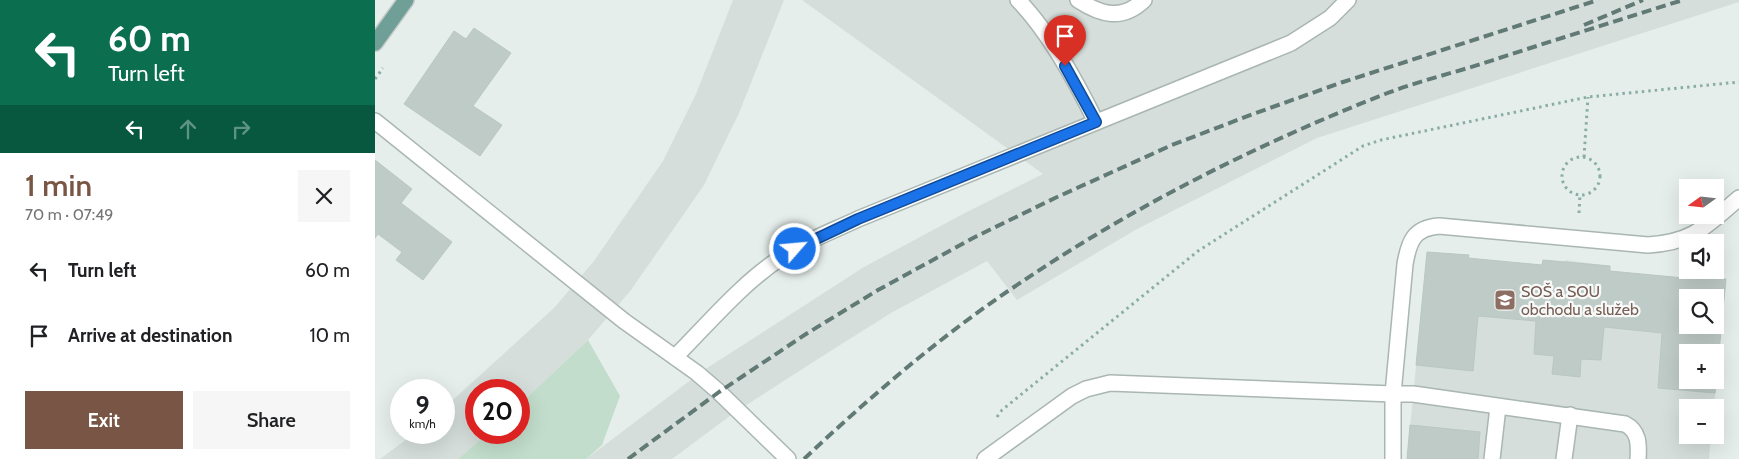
<!DOCTYPE html>
<meta charset="utf-8">
<style>
body{margin:0;font-family:Cabin,sans-serif;background:#f6f6f6;color:#202124;height:100vh;display:flex;flex-direction:column;font-size:19px;white-space:nowrap}
*{box-sizing:border-box;margin:0}
p{font-size:16px;color:#757577}
.icon{flex:none;width:28px;height:28px;fill:none;stroke:currentColor;stroke-width:2;stroke-linecap:round;stroke-linejoin:round}
.map{position:relative;flex:1;overflow:hidden}
.panel{display:flex;flex-direction:column;background:#fff;width:375px}
.panel>*{flex:none}
.guide{background:#0b6e4f;color:#fff;overflow:hidden}
.needle{width:32px;rotate:255deg}
.controls{position:absolute;left:1304px;top:179px;display:grid;gap:10px}
.controls a{display:grid;place-items:center;width:45px;height:45px;border-radius:0px;background:#fff;box-shadow:0 5px 20px #0002;font-size:25px}
.speed{position:absolute;left:15px;top:379px;display:flex;gap:10px;font-size:25px;font-weight:700;text-align:center}
.speed>*{display:grid;place-content:center;width:65px;height:65px;border-radius:50%;background:#fff;box-shadow:0 5px 20px #0002;line-height:1}
.speed small{font-size:12px;font-weight:400}
.speed .limit{border:8px solid #d22;background:#fff;color:#111}
.pin{position:absolute;display:grid;place-items:center;width:42px;height:42px;color:#fff;margin:-51px -21px;border-radius:50% 50% 50% 0;rotate:-45deg;box-shadow:0 0 5px #0007}
.pin .icon{rotate:45deg}
.me{position:absolute;width:55px;margin:-28px;rotate:63deg;stroke-linejoin:round;filter:drop-shadow(0 0 4px #0008)}
.turn{display:flex;align-items:center;gap:18px;height:105px;padding:0 25px;font-size:22px}
.turn .icon{width:65px;height:65px;stroke-width:2.5}
.turn b{display:block;font-size:35px;line-height:42px}
.lanes{display:flex;align-items:center;height:48px;padding:0 25px;background:#0003;justify-content:center;gap:25px;direction:ltr}
.lanes .off{opacity:.35}
.round{display:grid;place-items:center;flex:none;width:52px;height:52px;border-radius:0px;background:#f6f6f6}
.headline{display:flex;align-items:center;justify-content:space-between;height:85px;padding:0 25px}
h1{font-size:30px;font-weight:600;line-height:38px;color:#795545}
.action{display:flex;gap:10px;margin-top:auto;padding:10px 25px}
.action a{flex:1;height:58px;border-radius:0px;background:#795545;color:#fff;font-size:20px;font-weight:600;line-height:58px;text-align:center}
.action a+a{background:#f6f6f6;color:#202124}
ul{padding:0;list-style:none}
li{display:flex;align-items:center;gap:15px;height:65px;padding:0 25px}
li div{flex:1}
li b{display:block;font-size:19px}
li em{font-style:normal}
main{display:flex;flex:1;min-height:0}
.map>svg:first-child{display:block}
.built{fill:#d5deda;fill-rule:evenodd}
.green{fill:#c2ddcb}
.building{fill:#bfcbc7;stroke:#b9c7c2;fill-rule:evenodd}
.lines{fill:none;stroke-linecap:round;stroke-linejoin:round}
.minor-casing{stroke:#a9b6b2;stroke-width:18}
.major-casing{stroke:#c3c9c8;stroke-width:18}
.path{stroke:#8aaea6;stroke-width:3;stroke-dasharray:2.5 4;stroke-linecap:butt}
.minor{stroke:#fff;stroke-width:15}
.major{stroke:#6f9f97;stroke-width:15}
.rail{stroke:#627a75;stroke-width:4;stroke-dasharray:10 5;stroke-linecap:butt}
.route-casing{stroke:#114b97;stroke-width:12}
.route{stroke:#1a73e8;stroke-width:9}
.labels{text-anchor:middle;stroke-width:4.5;stroke-linejoin:round;paint-order:stroke}
.education-label{font-size:16px;fill:#785e54;stroke:#f7faf9;text-anchor:start}
</style>
<main>
<section class="panel">
<div class="guide">
<div class="turn"><svg class="icon" aria-label="left" viewBox="0 0 24 24"><path d="M17 20v-9H6M10 6l-5 5 5 5"/></svg><div><b>60 m</b>Turn left</div></div>
<div class="lanes"><svg class="icon" aria-label="left" viewBox="0 0 24 24"><path d="M17 20v-9H6M10 6l-5 5 5 5"/></svg><svg class="icon off" aria-label="ahead" viewBox="0 0 24 24"><path d="M12 20V5M6 11l6-6 6 6"/></svg><svg class="icon off" aria-label="right" viewBox="0 0 24 24"><path d="M7 20v-9h11M14 6l5 5-5 5"/></svg></div>
</div>
<div class="headline"><div><h1>1 min</h1><p>70 m · 07:49</p></div><a class="round"><svg class="icon" aria-label="close" viewBox="0 0 24 24"><path d="M6 6l12 12M18 6L6 18"/></svg></a></div>
<ul>
<li><svg class="icon" aria-label="left" viewBox="0 0 24 24"><path d="M17 20v-9H6M10 6l-5 5 5 5"/></svg><div><b>Turn left</b></div><em>60 m</em></li>
<li><svg class="icon" aria-label="arrive" viewBox="0 0 24 24"><path d="M6 21V4h12l-3 4 3 4H6"/></svg><div><b>Arrive at destination</b></div><em>10 m</em></li>
</ul>
<div class="action"><a>Exit</a><a>Share</a></div>
</section>
<div class="map">
<svg width="1364" height="459" viewBox="0 0 1364 459">
<rect width="100%" height="100%" fill="#e6eeeb"/>
<g class="built">
<path d="M358 0H409L364 113 329 185 256 290 213 340 144 405V390H101V432L113 433 83 459H5L40 433 69 432V408L179 308 219 261 288 161 321 94Z"/>
<path d="M427 0H1364V2L942 138 762 229 642 300 612 261 516 313 446 357 359 413 297 459H211L329 370 489 267 588 214 668 174Z"/>
<path d="M1052 252 1094 255V259L1166 265 1168 260 1190 262V260L1235 266V271L1308 278 1309 275 1351 279 1339 407 1312 408V435H1336L1334 459H1032ZM1312 298H1340V325H1312ZM1312 352H1340V380H1312Z"/>
</g>
<path class="green" d="M213 340 245 396 227 445 211 459H83L113 433 144 432V405Z"/>
<g class="building">
<path d="M99 28 136 53 98 106 127 125 105 156 29 104 79 31 91 39Z"/>
<path d="M0 160 37 189 26 203 77 242 48 280 21 260 27 252 3 234 0 238Z"/>
<path d="M1052 252 1094 255 1093 258 1167 265 1168 260 1235 266V271L1309 278V275L1351 279 1340 393 1283 388 1287 333 1229 327 1226 360 1206 359 1205 377 1177 374 1179 356 1159 354 1161 321 1103 316 1098 371 1041 365ZM1312 298H1340V325H1312ZM1312 352H1340V380H1312Z"/>
<path d="M1035 425 1105 432 1103 459H1032Z"/>
</g>
<g class="lines">
<g class="minor-casing">
<g id="minor">
<path d="M643 0C673 31 702 83 721 122"/>
<path d="M703 0C726 15 747 21 769 0"/>
<path d="M0 121 249 321 322 373 344 392 413 459"/>
<path d="M300 357C334 323 367 283 407 257 430 241 458 231 483 219L916 43 955 18 973 0"/>
<path d="M610 459 697 396 711 389 735 383 1018 394V459"/>
<path d="M1117 459 1123 407"/>
<path d="M1189 459 1195 415"/>
<path d="M1263 459C1264 444 1264 431 1250 424L1038 394H1018L1030 264C1034 241 1039 228 1064 226L1273 245C1319 242 1331 226 1364 198"/>
</g>
</g>
<g class="major-casing">
<path id="major" d="M0 43 31 0"/>
</g>
<g class="path">
<path d="M0 79 8 68"/>
<circle cx="1206" cy="176" r="19"/>
<path d="M1209 157 1213 97"/>
<path d="M1204 213 1205 195"/>
<path d="M622 417 627 410 823 251 988 146 1006 140 1213 97 1364 82"/>
</g>
<use href="#minor" class="minor"/>
<use href="#major" class="major"/>
<g class="rail">
<path d="M1209 25 1268 0"/>
<path d="M253 459 344 392 431 334 503 290 600 237 680 198 797 145 878 114 968 82 1223 0"/>
<path d="M429 459C497 395 569 333 648 281 761 205 883 144 1010 94 1041 82 1074 74 1106 64 1173 42 1241 21 1308 0"/>
</g>
</g>
<g class="lines">
<g class="route-casing">
<path id="route" d="M420 249 483 219 721 122 690 66"/>
</g>
<use href="#route" class="route"/>
</g>
<defs>
<g id="school-square" transform="scale(1.125)"><rect x="-9" y="-9" width="18" height="18" rx="4" fill="#8d6e63" stroke="#f7faf9"/><path d="M0-5L7-2L0 1L-7-2ZM-4 1L0 2.5L4 1V4Q0 6-4 4Z" fill="#fff"/></g>
</defs>
<g fill-rule="evenodd">
<use href="#school-square" x="1130" y="300"/>
</g>
<g class="labels">
<g class="education-label">
<text x="1146" y="297">SOŠ a SOU<tspan x="1146" dy="18">obchodu a služeb</tspan></text>
</g>
</g>
</svg>
<div class="controls">
<a><svg class="needle" viewBox="-14 -14 28 28"><path d="M0-13l5 13h-10z" fill="#e53935"/><path d="M0 13l5-13h-10z" fill="#757577"/></svg></a>
<a><svg class="icon" aria-label="sound" viewBox="0 0 24 24"><path d="M4 9h4l5-4v14l-5-4H4zM17 9q2 3 0 6"/></svg></a>
<a><svg class="icon" aria-label="search" viewBox="0 0 24 24"><circle cx="10" cy="10" r="6"/><path d="M15 15l6 6"/></svg></a>
<a>+</a>
<a>−</a>
</div>
<div class="speed"><div>9<small>km/h</small></div><div class="limit">20</div></div>
<div class="pin" style="left:690px;top:66px;background:#d93025"><svg class="icon" aria-label="arrive" viewBox="0 0 24 24"><path d="M6 21V4h12l-3 4 3 4H6"/></svg></div>
<svg class="me" style="left:420px;top:249px" viewBox="-20 -20 40 40"><circle r="17" fill="#1a73e8" stroke="#fff" stroke-width="3"/><path d="M0-11L8 9 0 5-8 9z" fill="#fff"/></svg>
</div>
</main>
